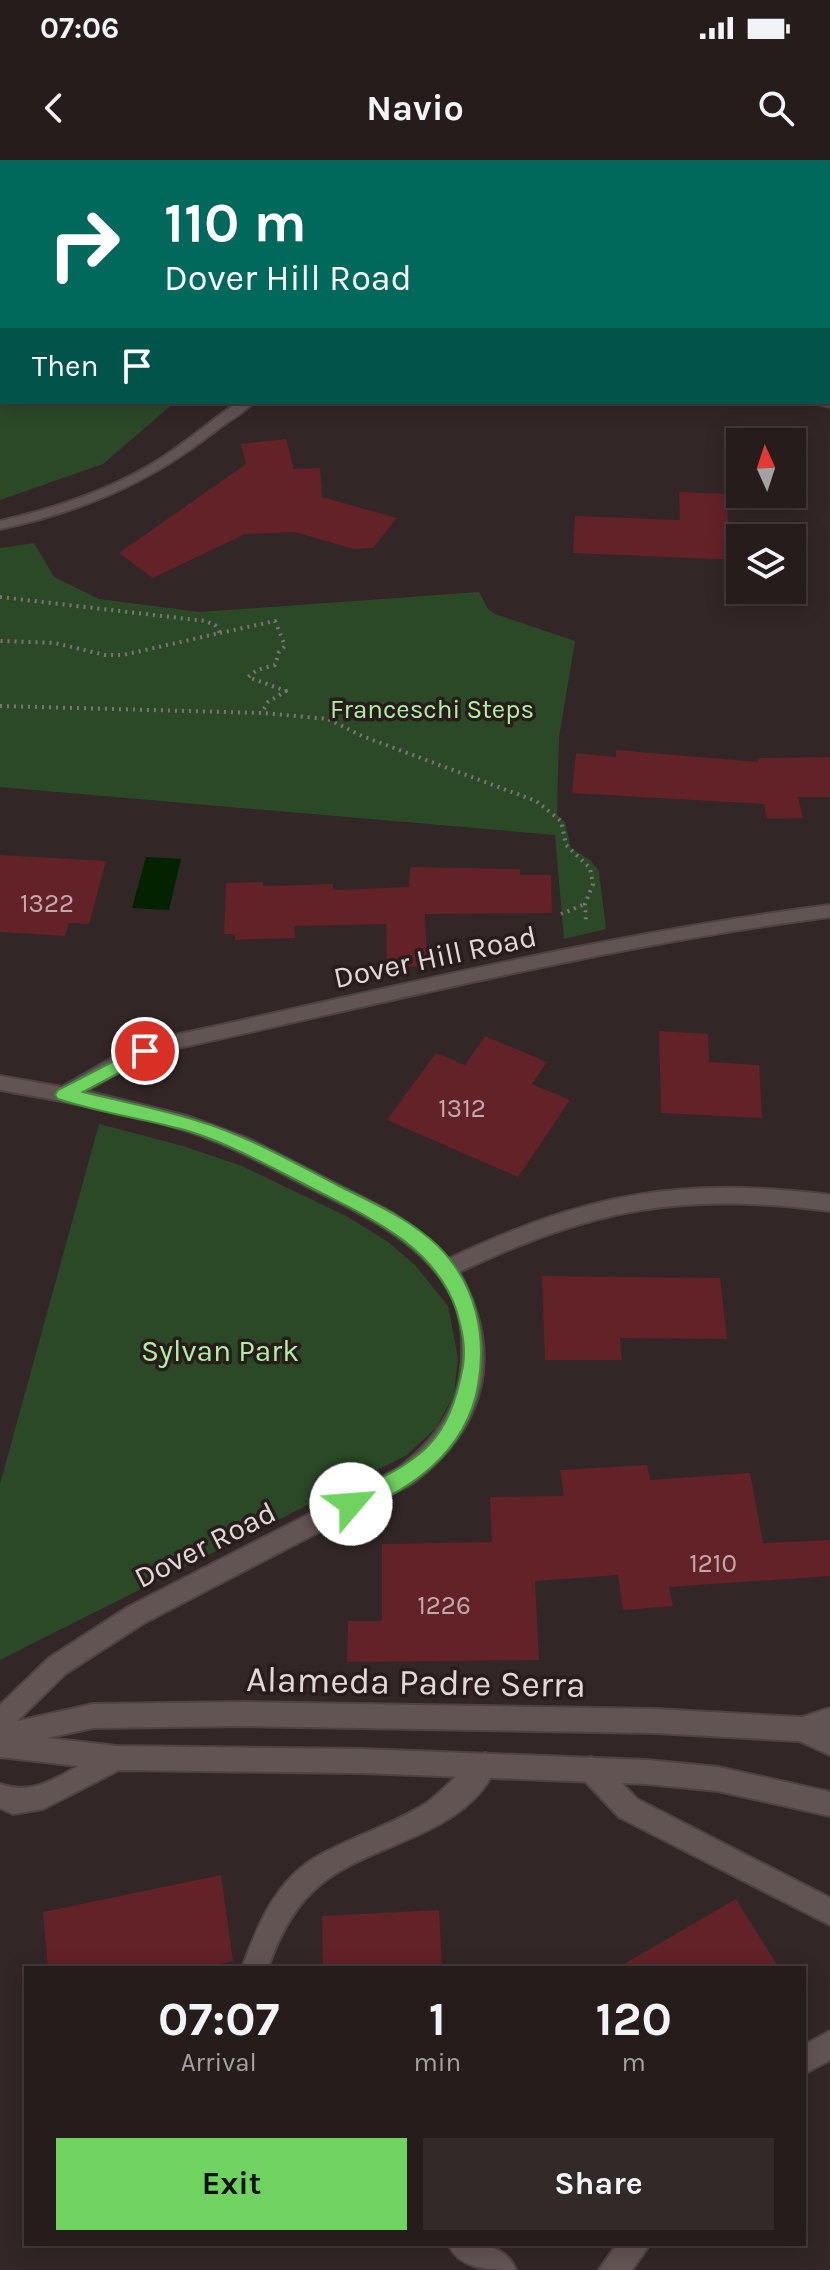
<!DOCTYPE html>
<style>
body{margin:0;font-family:Karla,sans-serif;background:#322929;color:#f1f3f6;height:100vh;display:flex;flex-direction:column;font-size:30px;white-space:nowrap}
*{box-sizing:border-box;margin:0}
p{font-size:26px;color:#a4a1a3}
.icon{flex:none;width:44px;height:44px;fill:none;stroke:currentColor;stroke-width:2;stroke-linecap:round;stroke-linejoin:round}
.map{position:relative;flex:1;overflow:hidden}
.panel{position:absolute;left:24px;top:1806px;width:782px;height:280px;display:flex;flex-direction:column;background:#261c1c;border-radius:0px;box-shadow:0 4px 20px #0003,0 0 0 2px #423a3b}
.panel>*{flex:none}
.banner{position:absolute;left:0px;top:0px;width:830px;height:244px;box-shadow:0 4px 20px #0003,0 0 0 2px #423a3b;background:#00695c;color:#fff;overflow:hidden}
.needle{width:52px;rotate:357deg}
.fabs{position:absolute;left:726px;top:268px;display:grid;gap:16px}
.fabs a{display:grid;place-items:center;width:80px;height:80px;border-radius:0px;background:#261c1c;box-shadow:0 4px 20px #0003,0 0 0 2px #423a3b;font-size:40px}
.pin{position:absolute;display:grid;place-items:center;width:68px;height:68px;color:#fff;margin:-34px;border:4px solid #fff;border-radius:50%;box-shadow:0 2px 8px #0007}
.me{position:absolute;width:88px;margin:-44px;rotate:63deg;stroke-linejoin:round;filter:drop-shadow(0 0 6px #0008)}
.turn{display:flex;align-items:center;gap:28px;height:168px;padding:0 32px;font-size:36px}
.turn .icon{width:104px;height:104px;stroke-width:2.5}
.turn b{display:block;font-size:56px;line-height:68px}
.then{display:flex;align-items:center;height:76px;padding:0 32px;background:#0003;gap:16px;font-size:30px}
.eta{display:flex;justify-content:space-evenly;align-items:center;height:136px;text-align:center}
.eta b{font-size:48px;font-weight:700;line-height:56px}
.cta{display:flex;gap:16px;margin-top:auto;padding:16px 32px}
.cta a{flex:1;height:92px;border-radius:0px;background:#6fd360;color:#111;font-size:32px;font-weight:700;line-height:92px;text-align:center}
.cta a+a{background:#322929;color:#f1f3f6}
.status{display:flex;justify-content:space-between;align-items:center;height:56px;padding:0 40px;background:#261c1c;direction:ltr}
.status svg{height:22px;fill:currentColor}
header{display:flex;justify-content:space-between;align-items:center;height:104px;padding:0 32px;background:#261c1c;font-size:36px;font-weight:700}
.map>svg:first-child{display:block}
.green{fill:#2b4927}
.water{fill:#022200}
.building{fill:#622227}
.lines{fill:none;stroke-linecap:round;stroke-linejoin:round}
.lane-casing{stroke:#4e4343;stroke-width:4}
.street-casing{stroke:#4e4343;stroke-width:4}
.secondary-casing{stroke:#4e4343;stroke-width:4}
.path{stroke:#7f7474;stroke-width:4;stroke-dasharray:2 5;stroke-linecap:butt}
.lane{fill:#635454;fill-rule:evenodd}
.street{fill:#635454;fill-rule:evenodd}
.secondary{fill:#635454;fill-rule:evenodd}
.route{fill:#6fd360;stroke:#48893e;stroke-width:2}
.labels{text-anchor:middle;stroke-width:7;stroke-linejoin:round;paint-order:stroke}
.far-park-label{font-size:26px;fill:#aef0a3;stroke:#291d1c}
.number-label{font-size:26px;fill:#c1aaac}
.street-label{font-size:30px;fill:#e1d8d8;stroke:#291d1c}
.park-label{font-size:30px;fill:#aef0a3;stroke:#291d1c}
.near-street-label{font-size:36px;fill:#e1d8d8;stroke:#291d1c}
</style>
<div class="status"><b>07:06</b><svg viewBox="0 0 49 12"><path d="M0 12V9h3v3zM5 12V6h3v6zM10 12V3h3v9zM15 12V0h3v12zM26 1h20v11H26zM47 4h2v5h-2z"/></svg></div>
<header><svg class="icon" aria-label="back" viewBox="0 0 24 24"><path d="M15 5l-7 7 7 7"/></svg>Navio<svg class="icon" aria-label="search" viewBox="0 0 24 24"><circle cx="10" cy="10" r="6"/><path d="M15 15l6 6"/></svg></header>
<div class="map">
<svg width="830" height="2110" viewBox="0 0 830 2110">
<rect width="100%" height="100%" fill="#332626"/>
<g class="green">
<path d="M0 114 2 242H175L103 304 0 340Z"/>
<path d="M34 383 54 417 99 439 200 452 479 432 488 449 495 454 575 481 559 577 557 655 565 662 571 688 590 700 599 711 606 769 564 779 555 675 0 627V388Z"/>
<path d="M99 964 183 986 242 1006 348 1057 388 1082 415 1105 448 1146 458 1198 454 1235 436 1268 407 1295 0 1500V1324Z"/>
</g>
<path class="water" d="M146 697 181 699 169 750 132 748Z"/>
<g class="building">
<path d="M286 279 294 309 320 308 322 337 397 358 373 388 353 389 295 372 245 374 153 418 119 393 246 304 241 284Z"/>
<path d="M679 332 727 334 728 363 740 364V400L573 393 575 356 680 360Z"/>
<path d="M616 590 758 602 757 598 830 597V637H798L803 658 767 659 764 644 572 633 576 593 616 597Z"/>
<path d="M0 695 106 701 89 764 69 763 65 776 0 772Z"/>
<path d="M410 707 520 709V715H551L552 753 425 754 427 806 387 808 386 764 294 766 295 778 235 780V774H224L226 723 263 722V726L333 724V730L409 727Z"/>
<path d="M659 871 708 874 709 902 759 905 762 958 661 953Z"/>
<path d="M485 876 547 902 532 924 570 940 518 1017 387 960 436 893 465 905Z"/>
<path d="M542 1116 720 1118 727 1179 620 1178 622 1200H545Z"/>
<path d="M647 1305 650 1320 750 1313 763 1383 830 1380V1416L669 1427 673 1446 623 1450 618 1415 535 1421 539 1500 347 1502 348 1461H382V1384L492 1382 490 1337 564 1336 560 1310Z"/>
<path d="M221 1715 233 1801 204 1808H48L43 1752Z"/>
<path d="M736 1739 779 1808H617Z"/>
<path d="M439 1750 442 1808H323L322 1756Z"/>
</g>
<g class="lines">
<g class="lane-casing">
<g id="lane">
<path d="M565 0H581L564 2Z"/>
<rect x="0" y="64" width="2" height="6"/>
<rect x="0" y="150" width="2" height="6"/>
</g>
</g>
<g class="street-casing">
<g id="street">
<rect x="0" y="102" width="2" height="8"/>
<path d="M828 239 830 247 813 242H828Z"/>
<path d="M238 242H254C243 253 227 262 214 272 149 323 80 352 0 369V361C53 349 105 332 152 304 182 286 209 262 238 242Z"/>
<path d="M830 745V757C610 785 394 841 178 888L126 908 86 931 187 956 249 979 391 1052 416 1069 448 1099C586 1034 678 1016 830 1035V1051C681 1032 595 1048 459 1112 504 1193 487 1267 413 1323L144 1463 65 1514 9 1569 0 1573V1545L49 1498 128 1447 397 1309C437 1279 462 1244 462 1192 463 1168 458 1143 444 1123 411 1074 351 1049 300 1023 263 1003 225 983 184 970 124 951 62 941 0 930V916L62 927 112 898 175 875C392 828 609 773 830 745Z"/>
<path d="M830 1548V1572L800 1581 791 1577 788 1569 791 1561Z"/>
<path d="M485 1593 494 1596 497 1605C467 1677 372 1681 320 1725 294 1746 279 1776 268 1808H242C258 1764 277 1718 320 1695 354 1676 392 1665 425 1644 445 1631 468 1600 485 1593Z"/>
<path d="M591 1597 600 1600 637 1639 830 1738V1765L619 1657 582 1618 579 1609 582 1600Z"/>
<path d="M830 1871V1900L804 1914V1885Z"/>
<path d="M448 2084C474 2084 504 2081 516 2110 490 2110 460 2110 448 2084Z"/>
<path d="M617 2084H650L632 2110H599Z"/>
</g>
</g>
<g class="secondary-casing">
<path id="secondary" d="M245 1542 656 1549 800 1557 830 1571V1595L799 1581 656 1573 245 1566 93 1568 47 1578 117 1586 363 1589 647 1600 718 1607 830 1632V1656L718 1631 647 1624 363 1613 119 1610 43 1649 13 1654 0 1648V1624C30 1635 52 1621 78 1606L0 1597V1565L93 1544Z"/>
</g>
<g class="path">
<path d="M0 437 205 461 215 465 220 473 123 495H105L55 483 0 481"/>
<path d="M220 473 275 461 285 486 279 492 275 505 257 510 248 517 286 531 268 542 262 552"/>
<path d="M0 546 263 553 328 559 362 576 536 641 561 661 566 685 590 708 593 724 585 744 586 763"/>
<path d="M561 754 585 744"/>
</g>
<use href="#lane" class="lane"/>
<use href="#street" class="street"/>
<use href="#secondary" class="secondary"/>
</g>
<path class="route" d="M145 885 151 886 154 891 151 896 83 932C120 941 159 949 195 960 246 975 293 1002 339 1026 373 1043 410 1059 438 1086 476 1124 487 1175 478 1226 466 1292 411 1331 351 1353L344 1350 341 1344 344 1337C416 1300 447 1291 463 1206 466 1187 462 1170 457 1152 435 1083 363 1055 304 1024 267 1005 228 983 188 971 145 959 100 953 58 939L55 935 58 930Z"/>
<g class="labels">
<g class="far-park-label">
<text x="432" y="558">Franceschi Steps</text>
</g>
<g class="number-label">
<text x="47" y="752">1322</text>
<text x="462" y="957">1312</text>
<text x="713" y="1412">1210</text>
<text x="444" y="1454">1226</text>
</g>
<g class="street-label">
<text transform="translate(435 797) rotate(-12)" y="10">Dover Hill Road</text>
<text transform="translate(205 1385) rotate(-27)" y="10">Dover Road</text>
</g>
<g class="park-label">
<text x="220" y="1201">Sylvan Park</text>
</g>
<g class="near-street-label">
<text transform="translate(416 1521) rotate(1)" y="13">Alameda Padre Serra</text>
</g>
</g>
</svg>
<div class="fabs">
<a><svg class="needle" viewBox="-14 -14 28 28"><path d="M0-13l5 13h-10z" fill="#e53935"/><path d="M0 13l5-13h-10z" fill="#a4a1a3"/></svg></a>
<a><svg class="icon" aria-label="layers" viewBox="0 0 24 24"><path d="M12 4l9 5-9 5-9-5zM3 14l9 5 9-5"/></svg></a>
</div>
<div class="pin" style="left:145px;top:891px;background:#d93025"><svg class="icon" aria-label="arrive" viewBox="0 0 24 24"><path d="M6 21V4h12l-3 4 3 4H6"/></svg></div>
<svg class="me" style="left:351px;top:1344px" viewBox="-20 -20 40 40"><circle r="19" fill="#fff"/><path d="M0-13L10 11 0 6-10 11z" fill="#6fd360"/></svg>
<div class="banner">
<div class="turn"><svg class="icon" aria-label="right" viewBox="0 0 24 24"><path d="M7 20v-9h11M14 6l5 5-5 5"/></svg><div><b>110 m</b>Dover Hill Road</div></div>
<div class="then">Then<svg class="icon" aria-label="arrive" viewBox="0 0 24 24"><path d="M6 21V4h12l-3 4 3 4H6"/></svg></div>
</div>
<section class="panel">
<div class="eta">
<div><b>07:07</b><p>Arrival</p></div>
<div><b>1</b><p>min</p></div>
<div><b>120</b><p>m</p></div>
</div>
<div class="cta"><a>Exit</a><a>Share</a></div>
</section>
</div>
